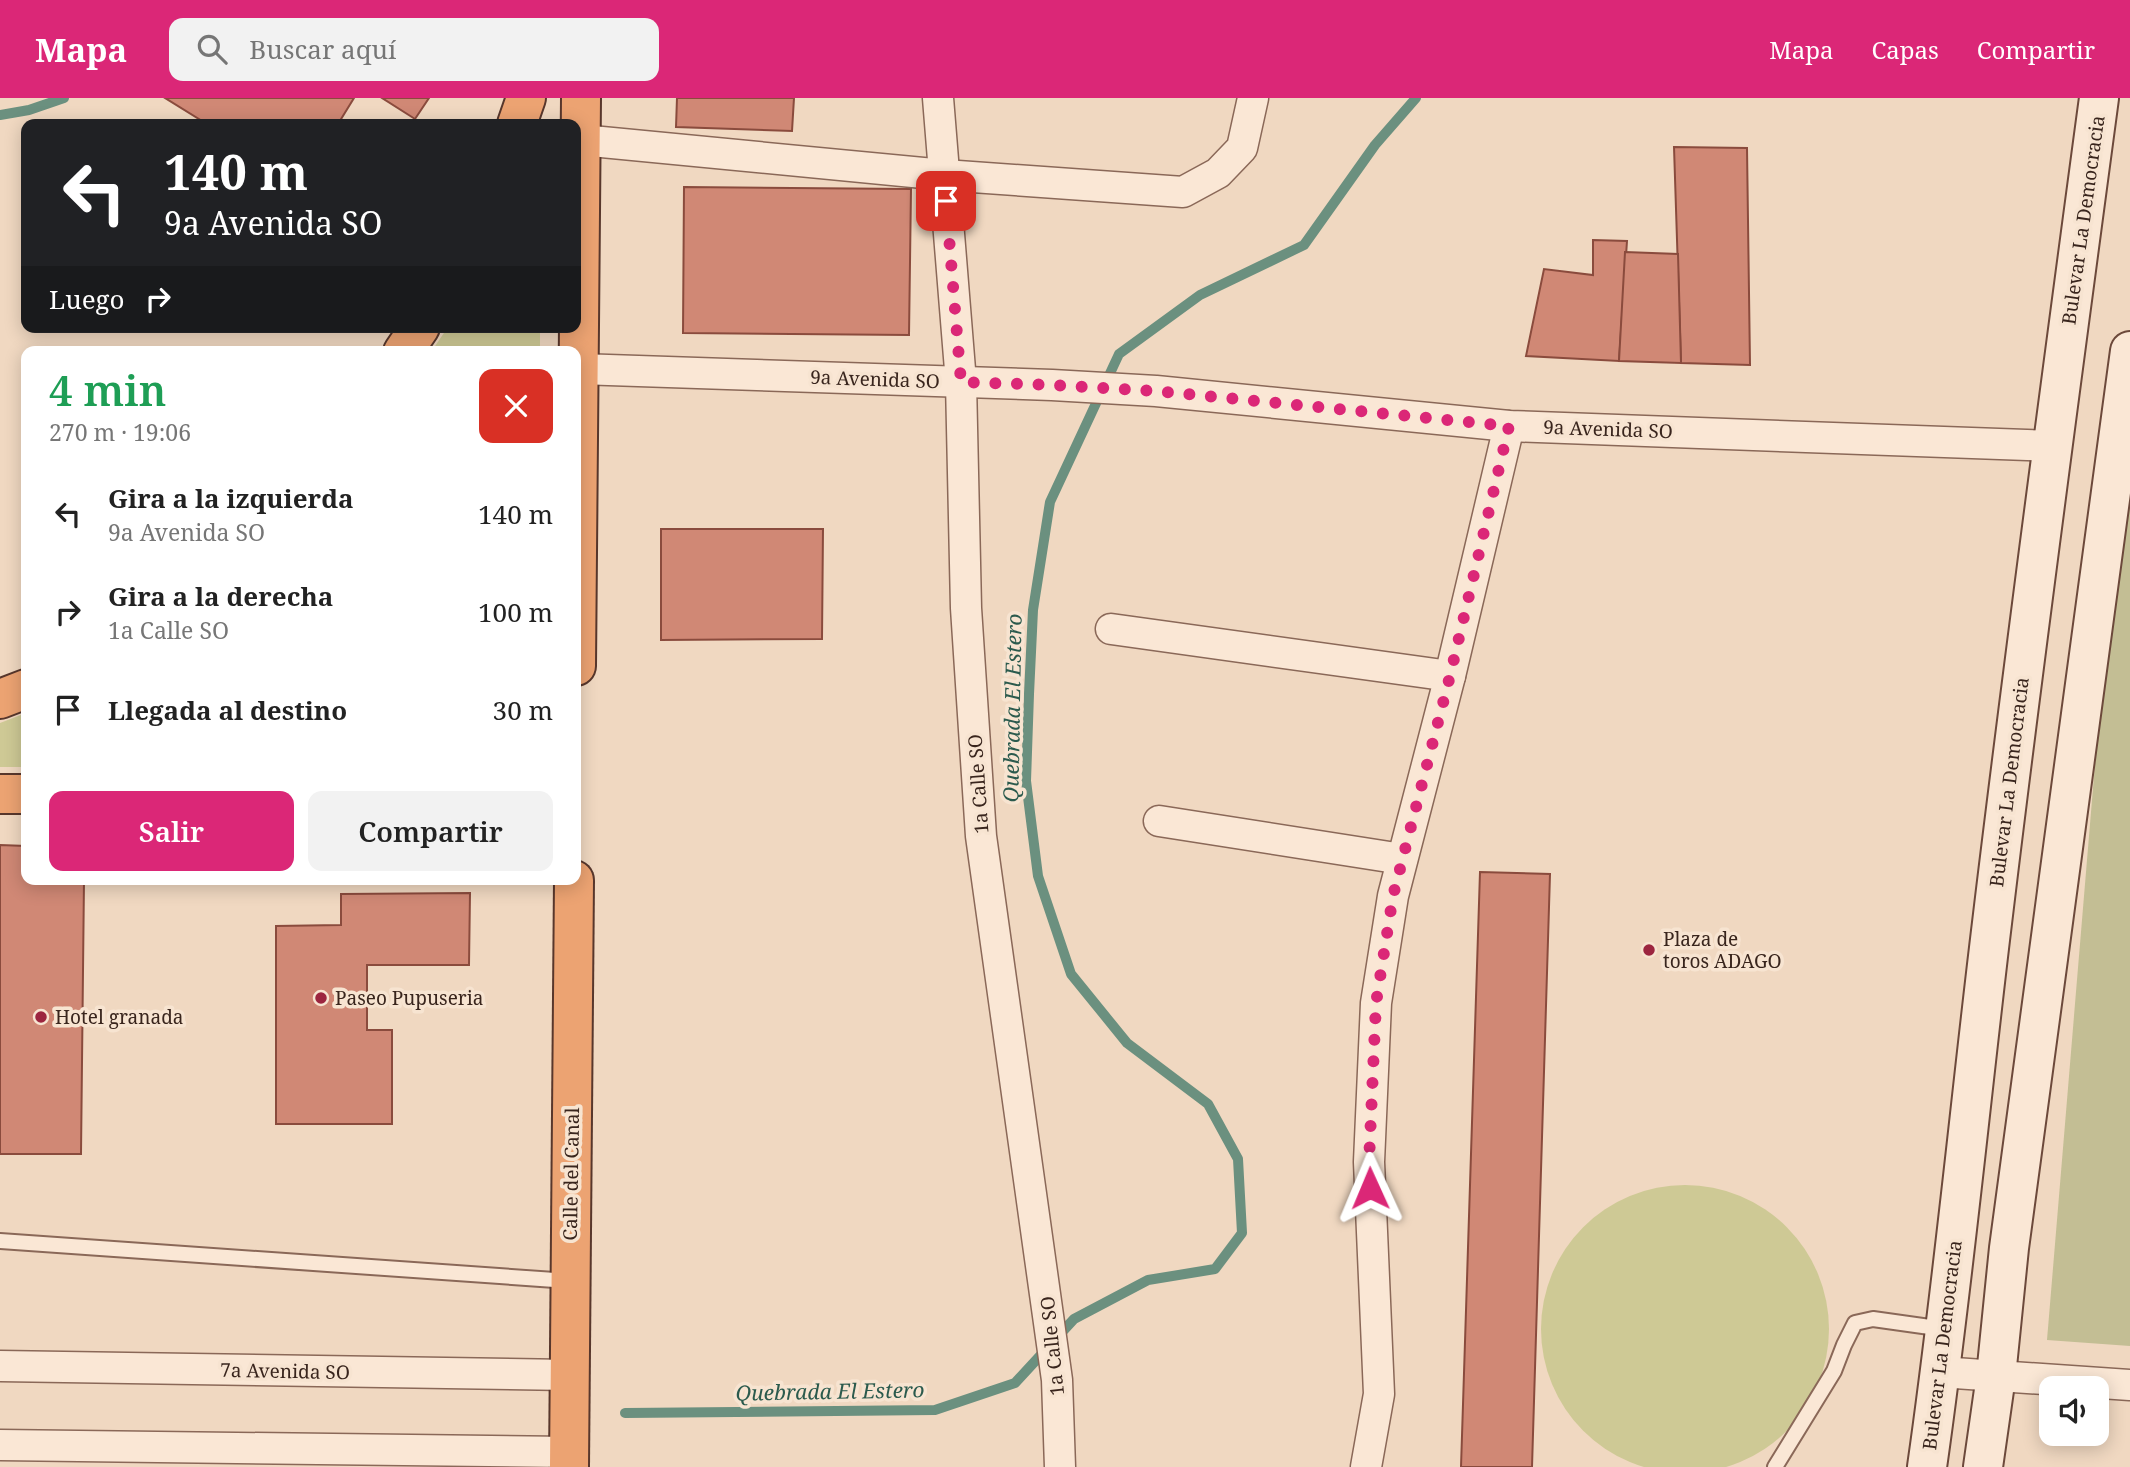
<!DOCTYPE html>
<html lang="es">
<meta charset="utf-8">
<style>
body{margin:0;font-family:"Noto Serif",serif;background:#f2f2f2;color:#222;height:100vh;display:flex;flex-direction:column;font-size:26px;white-space:nowrap}
*{box-sizing:border-box;margin:0}
p{font-size:23px;color:#767676}
.icon{flex:none;width:38px;height:38px;fill:none;stroke:currentColor;stroke-width:2;stroke-linecap:round;stroke-linejoin:round}
.map{position:relative;flex:1;overflow:hidden}
.drawer{position:absolute;left:21px;top:248px;width:560px;height:539px;display:flex;flex-direction:column;background:#fff;border-radius:14px;box-shadow:0 4px 18px #0003}
.drawer>*{flex:none}
.banner{position:absolute;left:21px;top:21px;width:560px;height:214px;border-radius:14px;box-shadow:0 4px 18px #0003;background:#202124;color:#fff;overflow:hidden}
.buttons{position:absolute;left:2039px;top:1278px;display:grid;gap:14px}
.buttons a{display:grid;place-items:center;width:70px;height:70px;border-radius:14px;background:#fff;box-shadow:0 4px 18px #0003;font-size:35px}
.pin{position:absolute;display:grid;place-items:center;width:60px;height:60px;color:#fff;margin:-30px;border-radius:14px;box-shadow:0 4px 10px #0006}
.me{position:absolute;width:77px;margin:-38px;rotate:359deg;stroke-linejoin:round;filter:drop-shadow(0 0 5px #0008)}
.turn{display:flex;align-items:center;gap:24px;height:147px;padding:0 28px;font-size:32px}
.turn .icon{width:91px;height:91px;stroke-width:2.5}
.turn b{display:block;font-size:49px;line-height:60px}
.then{display:flex;align-items:center;height:66px;padding:0 28px;background:#0003;gap:14px;font-size:26px}
.round{display:grid;place-items:center;flex:none;width:74px;height:74px;border-radius:14px;background:#f2f2f2}
.overview{display:flex;align-items:center;justify-content:space-between;height:119px;padding:0 28px}
h1{font-size:42px;font-weight:600;line-height:52px;color:#1e9e55}
.primary-button{display:flex;gap:14px;margin-top:auto;padding:14px 28px}
.primary-button a{flex:1;height:80px;border-radius:14px;background:#db2777;color:#fff;font-size:28px;font-weight:600;line-height:80px;text-align:center}
.primary-button a+a{background:#f2f2f2;color:#222}
ul{padding:0;list-style:none}
li{display:flex;align-items:center;gap:21px;height:98px;padding:0 28px}
li div{flex:1}
li b{display:block;font-size:26px}
li em{font-style:normal}
header{display:flex;align-items:center;gap:42px;box-sizing:border-box;height:98px;padding:0 35px;background:#db2777;color:#fff}
header strong{font-size:33px}
nav{display:flex;gap:38px;margin-inline-start:auto;font-size:24px}
.search{width:490px;height:63px;background:#f2f2f2;display:flex;align-items:center;gap:18px;box-sizing:border-box;padding:0 24px;border-radius:14px;color:#767676;font-size:26px}
.map>svg:first-child{display:block}
.green{fill:#cec995}
.cemetery{fill:#c3be94}
.lines{fill:none;stroke-linecap:round;stroke-linejoin:round}
.stream{stroke:#6b907f;stroke-width:10}
.building{fill:#d08875;stroke:#8a4b3d;stroke-width:2}
.service-casing{stroke:#8a6858;stroke-width:18}
.minor-casing{stroke:#8a6858;stroke-width:33}
.secondary-casing{stroke:#6c493b;stroke-width:42}
.trunk-casing{stroke:#58372c;stroke-width:42}
.service{stroke:#fae7d5;stroke-width:14}
.minor{stroke:#fae7d5;stroke-width:30}
.secondary{stroke:#fae7d5;stroke-width:38}
.trunk{stroke:#eca372;stroke-width:38}
.route{stroke:#db2777;stroke-width:12;stroke-dasharray:0 21.6}
.poi-dot{fill:#9c253f;stroke:#f7e4d1;stroke-width:2.5}
.labels{text-anchor:middle;stroke-width:7;stroke-linejoin:round;paint-order:stroke}
.street-label{font-size:19px;fill:#39251d;stroke:#f7e4d1}
.poi-label{font-size:19px;fill:#39251d;stroke:#f7e4d1;text-anchor:start}
.water-label{font-size:21px;font-style:italic;fill:#2b5a4d;stroke:#f7e4d1}
</style>
<header>
<strong>Mapa</strong>
<div class="search"><svg class="icon" aria-label="search" viewBox="0 0 24 24"><circle cx="10" cy="10" r="6"/><path d="M15 15l6 6"/></svg>Buscar aquí</div>
<nav><a>Mapa</a><a>Capas</a><a>Compartir</a></nav>
</header>
<div class="map">
<svg width="2130" height="1369" viewBox="0 0 2130 1369">
<rect width="100%" height="100%" fill="#f0d8c1"/>
<g class="green">
<path d="M448 229H540V254H431Z"/>
<path d="M26 615V669H0V625Z"/>
<circle cx="1685" cy="1231" r="144"/>
</g>
<path class="cemetery" d="M2130 383V1248L2047 1242 2101 594Z"/>
<g class="lines">
<g class="stream">
<path d="M0 17 29 12 64 0"/>
<path d="M625 1315 935 1312 1015 1285 1074 1221 1148 1182 1215 1171 1242 1135 1238 1061 1208 1006 1127 945 1071 876 1038 778 1026 683 1029 596 1033 512 1050 404 1119 256 1200 197 1304 147 1375 47 1416 0"/>
</g>
</g>
<g class="building">
<path d="M165 0H354L338 26H207Z"/>
<path d="M382 0H429L415 21Z"/>
<path d="M677 0H794L792 33 676 29Z"/>
<path d="M1674 49 1747 50 1750 267 1681 265Z"/>
<path d="M684 89 911 91 909 237 683 235Z"/>
<path d="M1593 142 1627 143 1619 263 1526 258 1544 171 1593 177Z"/>
<path d="M1625 154 1678 156 1681 265 1619 263Z"/>
<path d="M661 431H823L822 541 661 542Z"/>
<path d="M0 747 26 748V782H84L81 1056H0Z"/>
<path d="M1480 774 1550 776 1532 1369H1461Z"/>
<path d="M470 795 469 867H367V932H392V1026H276V828L341 827V796Z"/>
</g>
<g class="lines">
<g class="service-casing">
<g id="service">
<path d="M0 1143 569 1183"/>
<path d="M1775 1369 1834 1273 1844 1247 1855 1225 1873 1221 1944 1231"/>
</g>
</g>
<g class="minor-casing">
<g id="minor">
<path d="M938 0 961 284 966 510 981 738 1057 1282 1060 1369"/>
<path d="M581 42 944 77 1183 94 1218 75 1242 50 1253 0"/>
<path d="M579 271 1052 287 1156 293 1509 328 2052 348"/>
<path d="M1111 531 1450 578"/>
<path d="M1159 723 1402 761"/>
<path d="M0 1268 569 1277"/>
<path d="M1940 1274 2130 1287"/>
<path d="M0 1347 569 1354"/>
<path d="M1366 1369 1379 1296 1369 1064 1376 905 1393 798 1450 578 1509 328"/>
</g>
</g>
<g class="secondary-casing">
<g id="secondary">
<path d="M1927 1369C1953 1188 1970 1006 1992 825 2025 550 2062 275 2099 0"/>
<path d="M1983 1369 1996 1278 2009 1150 2130 253"/>
</g>
</g>
<g class="trunk-casing">
<g id="trunk">
<path d="M517 26 526 0"/>
<path d="M403 254 420 229"/>
<path d="M576 568 581 0"/>
<path d="M0 601 26 591"/>
<path d="M0 696H26"/>
<path d="M569 1369 574 782"/>
</g>
</g>
<use href="#service" class="service"/>
<use href="#minor" class="minor"/>
<use href="#secondary" class="secondary"/>
<use href="#trunk" class="trunk"/>
</g>
<g class="lines">
<path class="route" d="M946 103 961 284 1052 287 1156 293 1509 328 1450 578 1393 798 1376 905 1369 1064 1370 1090"/>
</g>
<g class="poi-dot">
<circle cx="1649" cy="852" r="7"/>
<circle cx="321" cy="900" r="7"/>
<circle cx="41" cy="919" r="7"/>
</g>
<g class="labels">
<g class="street-label">
<text transform="translate(2083 122) rotate(-82)" y="7">Bulevar La Democracia</text>
<text transform="translate(875 281) rotate(2)" y="7">9a Avenida SO</text>
<text transform="translate(1608 331) rotate(2)" y="7">9a Avenida SO</text>
<text transform="translate(2009 684) rotate(-83)" y="7">Bulevar La Democracia</text>
<text transform="translate(978 686) rotate(-94)" y="7">1a Calle SO</text>
<text transform="translate(571 1076) rotate(-89)" y="7">Calle del Canal</text>
<text transform="translate(1942 1247) rotate(-83)" y="7">Bulevar La Democracia</text>
<text transform="translate(1052 1248) rotate(-96)" y="7">1a Calle SO</text>
<text transform="translate(285 1273) rotate(1)" y="7">7a Avenida SO</text>
</g>
<g class="poi-label">
<text x="1663" y="848">Plaza de<tspan x="1663" dy="22">toros ADAGO</tspan></text>
<text x="335" y="907">Paseo Pupuseria</text>
<text x="55" y="926">Hotel granada</text>
</g>
<g class="water-label">
<text transform="translate(1013 610) rotate(-89)" y="7">Quebrada El Estero</text>
<text transform="translate(830 1294) rotate(-1)" y="7">Quebrada El Estero</text>
</g>
</g>
</svg>
<div class="buttons">
<a><svg class="icon" aria-label="sound" viewBox="0 0 24 24"><path d="M4 9h4l5-4v14l-5-4H4zM17 9q2 3 0 6"/></svg></a>
</div>
<div class="pin" style="left:946px;top:103px;background:#d93025"><svg class="icon" aria-label="arrive" viewBox="0 0 24 24"><path d="M6 21V4h12l-3 4 3 4H6"/></svg></div>
<svg class="me" style="left:1370px;top:1090px" viewBox="-20 -20 40 40"><path d="M0-17L14 15 0 8-14 15z" fill="#db2777" stroke="#fff" stroke-width="4"/></svg>
<div class="banner">
<div class="turn"><svg class="icon" aria-label="left" viewBox="0 0 24 24"><path d="M17 20v-9H6M10 6l-5 5 5 5"/></svg><div><b>140 m</b>9a Avenida SO</div></div>
<div class="then">Luego<svg class="icon" aria-label="right" viewBox="0 0 24 24"><path d="M7 20v-9h11M14 6l5 5-5 5"/></svg></div>
</div>
<section class="drawer">
<div class="overview"><div><h1>4 min</h1><p>270 m · 19:06</p></div><a class="round" style="background:#d93025;color:#fff"><svg class="icon" aria-label="close" viewBox="0 0 24 24"><path d="M6 6l12 12M18 6L6 18"/></svg></a></div>
<ul>
<li><svg class="icon" aria-label="left" viewBox="0 0 24 24"><path d="M17 20v-9H6M10 6l-5 5 5 5"/></svg><div><b>Gira a la izquierda</b><p>9a Avenida SO</p></div><em>140 m</em></li>
<li><svg class="icon" aria-label="right" viewBox="0 0 24 24"><path d="M7 20v-9h11M14 6l5 5-5 5"/></svg><div><b>Gira a la derecha</b><p>1a Calle SO</p></div><em>100 m</em></li>
<li><svg class="icon" aria-label="arrive" viewBox="0 0 24 24"><path d="M6 21V4h12l-3 4 3 4H6"/></svg><div><b>Llegada al destino</b></div><em>30 m</em></li>
</ul>
<div class="primary-button"><a>Salir</a><a>Compartir</a></div>
</section>
</div>
